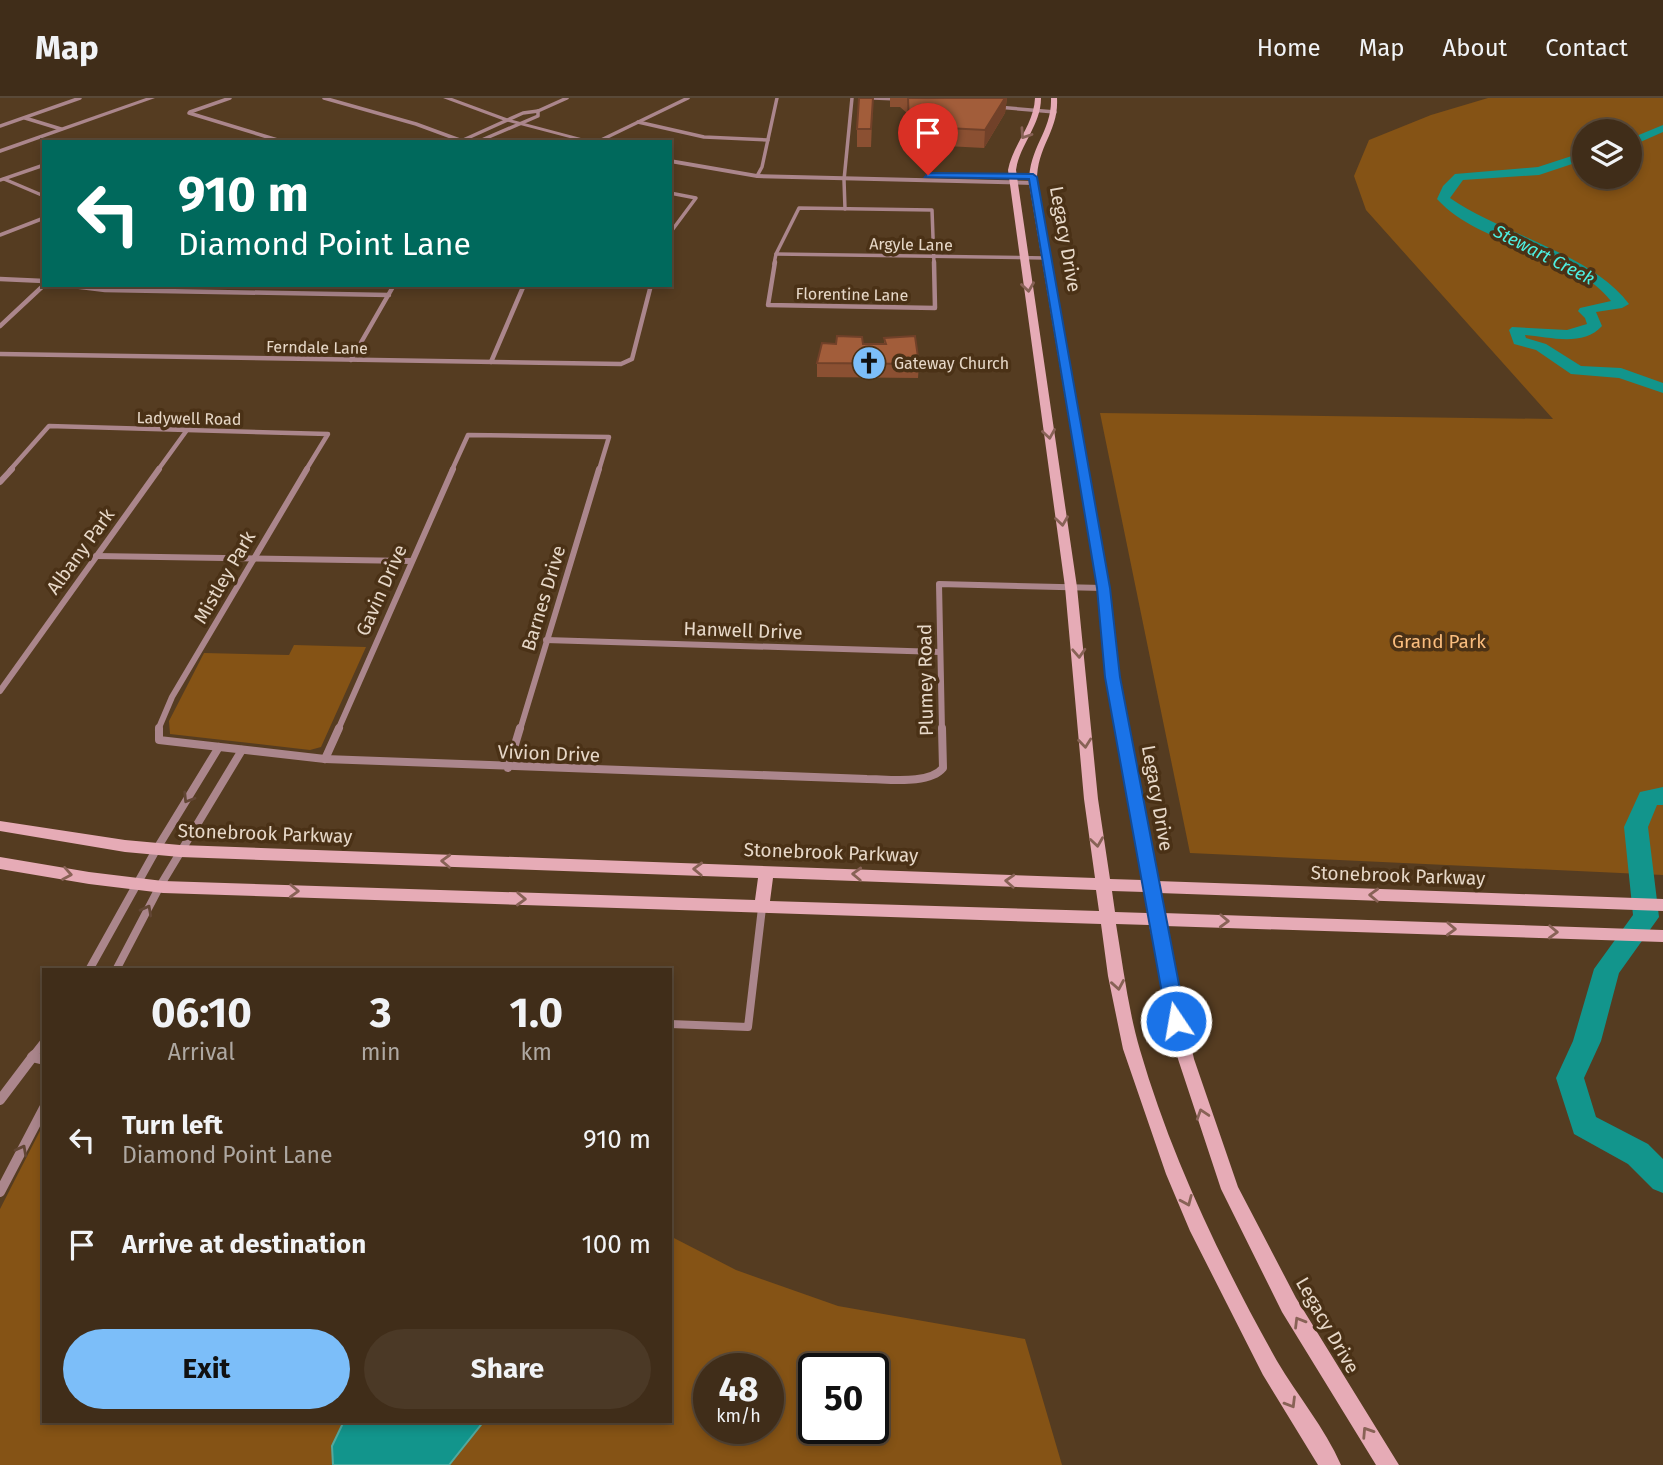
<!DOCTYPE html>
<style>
body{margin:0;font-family:"Fira Sans",sans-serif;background:#4b3926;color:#f1f3f6;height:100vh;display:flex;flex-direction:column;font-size:26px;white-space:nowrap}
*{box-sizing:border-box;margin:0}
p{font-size:23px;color:#aea8a2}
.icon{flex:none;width:38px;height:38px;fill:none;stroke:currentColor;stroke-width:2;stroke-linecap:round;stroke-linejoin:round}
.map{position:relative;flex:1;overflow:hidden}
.panel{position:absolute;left:42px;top:870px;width:630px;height:455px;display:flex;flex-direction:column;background:#402d19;border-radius:0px;box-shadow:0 4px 10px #0003,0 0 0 2px #594938}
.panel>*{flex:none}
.banner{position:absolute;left:42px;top:42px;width:630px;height:147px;border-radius:0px;box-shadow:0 4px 10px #0003,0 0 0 2px #594938;background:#00695c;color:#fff;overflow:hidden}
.controls{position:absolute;left:1572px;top:21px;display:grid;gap:14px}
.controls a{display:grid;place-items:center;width:70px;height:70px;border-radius:50%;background:#402d19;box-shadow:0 4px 10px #0003,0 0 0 2px #594938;font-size:35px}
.speed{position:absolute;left:693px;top:1255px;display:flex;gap:14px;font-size:35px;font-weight:700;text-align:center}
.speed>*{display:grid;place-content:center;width:91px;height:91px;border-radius:50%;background:#402d19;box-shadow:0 4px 10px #0003,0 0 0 2px #594938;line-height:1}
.speed small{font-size:18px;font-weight:400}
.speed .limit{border:4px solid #111;border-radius:10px;background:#fff;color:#111}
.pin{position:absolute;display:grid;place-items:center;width:60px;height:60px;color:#fff;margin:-72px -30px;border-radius:50% 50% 50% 0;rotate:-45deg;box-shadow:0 0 7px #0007}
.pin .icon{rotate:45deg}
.me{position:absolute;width:77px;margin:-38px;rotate:348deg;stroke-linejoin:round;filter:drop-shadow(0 0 5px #0008)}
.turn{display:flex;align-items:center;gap:24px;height:147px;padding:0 21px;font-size:32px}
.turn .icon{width:91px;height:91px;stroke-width:2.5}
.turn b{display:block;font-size:49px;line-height:60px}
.eta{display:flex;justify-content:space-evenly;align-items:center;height:119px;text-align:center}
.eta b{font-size:42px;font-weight:700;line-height:49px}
.primary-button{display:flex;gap:14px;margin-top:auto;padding:14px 21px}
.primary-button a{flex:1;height:80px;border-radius:42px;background:#7cbef9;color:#111;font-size:28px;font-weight:700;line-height:80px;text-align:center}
.primary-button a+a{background:#4b3926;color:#f1f3f6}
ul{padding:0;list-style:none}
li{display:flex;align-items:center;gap:21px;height:105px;padding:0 21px}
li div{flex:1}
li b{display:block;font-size:26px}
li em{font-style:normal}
header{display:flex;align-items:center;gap:42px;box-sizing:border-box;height:98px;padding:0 35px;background:#402d19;border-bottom:2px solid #594938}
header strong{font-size:33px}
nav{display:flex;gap:38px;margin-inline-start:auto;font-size:24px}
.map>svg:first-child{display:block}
.green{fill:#855315;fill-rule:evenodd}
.water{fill:#12958c;stroke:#52a99e;stroke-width:2}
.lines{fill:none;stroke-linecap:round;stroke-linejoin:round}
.river{fill:#12958c;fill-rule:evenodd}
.minor-far4{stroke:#ab868c;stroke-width:3.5}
.minor-far3{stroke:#ab868c;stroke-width:4.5}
.minor-far2{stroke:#ab868c;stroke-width:6}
.minor-far1{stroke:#ab868c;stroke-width:8}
.minor{stroke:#ab868c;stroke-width:10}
.tertiary{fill:#ab868c;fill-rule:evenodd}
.secondary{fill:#e6abb6;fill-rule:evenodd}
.wall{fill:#8b5032}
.shaded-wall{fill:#714129}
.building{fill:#a25d3a;stroke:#714129;stroke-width:2}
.oneway{stroke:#886256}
.oneway2{stroke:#624634}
.route{fill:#1a73e8;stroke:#114b97;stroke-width:2}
.labels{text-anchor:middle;stroke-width:7;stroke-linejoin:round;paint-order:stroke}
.far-street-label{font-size:16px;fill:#e7d8c8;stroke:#4a3116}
.far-poi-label{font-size:16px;fill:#e7d8c8;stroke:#4a3116;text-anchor:start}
.far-water-label{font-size:18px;font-style:italic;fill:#4eefe1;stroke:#4a3116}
.street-label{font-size:19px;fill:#e7d8c8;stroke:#4a3116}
.park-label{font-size:19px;fill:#fabd7e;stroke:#4a3116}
</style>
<header>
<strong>Map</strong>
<nav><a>Home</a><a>Map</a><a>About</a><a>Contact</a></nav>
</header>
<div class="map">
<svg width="1663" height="1367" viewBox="0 0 1663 1367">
<rect width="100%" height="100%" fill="#553c21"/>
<g class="green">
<path d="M1488 0H1663V777L1190 755 1100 315 1553 321 1366 112 1354 78 1369 42 1431 17ZM1584 33H1629V79H1584Z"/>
<path d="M294 547 366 549 321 649 310 652 170 636 169 623 204 555 289 557Z"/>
<path d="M44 1025V1323H670V1138L736 1172 838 1208 1025 1241 1062 1367H0V1111ZM709 1270H768V1330H709ZM814 1270H873V1330H814Z"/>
</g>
<path class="water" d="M344 1323H484L449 1367H333L332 1348Z"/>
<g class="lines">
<g class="river">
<path d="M1663 27V34L1629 49V41Z"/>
<path d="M1584 54V62L1539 77 1463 82 1450 100C1503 137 1591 155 1629 206L1622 210 1596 214 1602 228C1583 249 1550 239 1525 237L1526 240 1546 246 1581 268 1621 270 1663 285V295L1619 280 1571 276 1536 252 1514 246 1509 232 1512 229 1567 232 1587 226 1585 220 1578 213 1580 210 1611 203C1567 149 1483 151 1437 101L1443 88 1455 76 1538 69Z"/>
<path d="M1663 689V707H1657L1648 729 1659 819 1619 875 1601 943 1584 980 1596 1019 1648 1046 1663 1061V1095L1653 1091 1628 1066 1574 1036 1556 980 1573 943 1594 871 1633 817 1624 729 1640 694Z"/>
</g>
<g class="minor-far4">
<path d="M324 0 416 26 465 44"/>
<path d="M873 0 898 1"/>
<path d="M997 9 1055 14"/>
<path d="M190 14 230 0"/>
<path d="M189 15 284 44"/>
<path d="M25 20 61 31"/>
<path d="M638 24 704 39 768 42"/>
<path d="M0 28 80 0"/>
<path d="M461 43 523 15 538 13 567 0"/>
<path d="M477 44 538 18V13"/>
<path d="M597 44 688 0"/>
<path d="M757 78 762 69 777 0"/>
<path d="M4 81 44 98"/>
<path d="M0 82 44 67"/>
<path d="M670 95 696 100 670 135"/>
<path d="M845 111 844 82 852 0"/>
<path d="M0 137 44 120"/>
<path d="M776 156 1046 160"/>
<path d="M774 166 776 156 799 110 932 112 934 166"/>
</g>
<g class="minor-far3">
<path d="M775 164 768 207 935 210 934 164"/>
<path d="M0 181 44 183"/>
<path d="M64 187 105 192 389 197"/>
<path d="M0 228 44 187"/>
<path d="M0 256 621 266 632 261 651 187"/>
<path d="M351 262 394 187"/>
<path d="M491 264 524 187"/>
<path d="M10 372 49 328 328 336 306 372"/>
<path d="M158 372 187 332"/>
<path d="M452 372 468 337 609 339 599 372"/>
</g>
<g class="minor-far2">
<path d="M0 384 12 371"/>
<path d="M96 458 411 463"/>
<path d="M546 542 940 554"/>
<path d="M0 593 159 371"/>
<path d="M158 632 172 599 307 371"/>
<path d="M338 632 453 371"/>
<path d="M520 632 599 371"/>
<path d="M942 632 939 486 1103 490"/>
</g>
<g class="minor-far1">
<path d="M159 630V642L325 661 867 681C888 681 929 687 943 670L942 630"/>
<path d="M325 661 339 630"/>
<path d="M508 670 520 630"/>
<path d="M89 872 156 752 219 649"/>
<path d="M116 872 160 788 242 652"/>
<path d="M670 926 748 929 762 810"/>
<path d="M33 958 44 944"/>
</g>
<g class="minor">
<path d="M32 959 44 962"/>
<path d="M0 1002 34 957"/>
<path d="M0 1094 44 1010"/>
</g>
<g class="tertiary">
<path d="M146 0H155L0 55V51Z"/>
<path d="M443 0H452L509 21 596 44H585L505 23Z"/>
<path d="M670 61 757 76 1033 83 1036 85 1033 87 757 80 670 65Z"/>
</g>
<path class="secondary" d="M1035 0H1041C1041 27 1020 46 1016 72L1077 489 1098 701 1110 781 1142 782 1107 579 1097 490 1029 85C1029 48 1052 34 1051 0H1057C1059 34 1036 48 1037 85L1109 490 1119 579 1157 783 1663 801V813L1159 795 1163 815 1663 832V844L1165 828 1194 961 1238 1089 1296 1200 1399 1367H1376L1282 1214 1221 1091 1178 961 1149 827 1116 826C1123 868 1128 911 1140 952 1171 1059 1222 1165 1277 1263 1297 1297 1325 1330 1341 1367H1318L1263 1277 1190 1133 1166 1076 1123 951 1108 878 1101 826 163 795 89 786 0 771V759L89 774 163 783 755 802 758 780 180 759 125 754 0 733V723L125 742 180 747 1095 780 1084 701 1065 489 1008 72C1013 46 1034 27 1035 0ZM773 780 1096 792 1099 813 770 803ZM1112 793 1144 794 1147 815 1115 814Z"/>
</g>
<g class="wall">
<path d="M873 0 871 49H857V31Z"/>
<path d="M890 0H1007L1005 15 984 50 908 46 907 15 900 9H890Z"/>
<path d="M884 240 919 266 918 280 817 279V265L836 246H884Z"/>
</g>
<path class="shaded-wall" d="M1005 0H1007L1005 15 984 50 985 32Z"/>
<g class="building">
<path d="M859 0H873L871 31H857Z"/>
<path d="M908 0H1005L985 32 909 28Z"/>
<path d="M837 238 862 239 863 246H886L884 240 915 238 919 266 817 265 822 245 836 246Z"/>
</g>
<defs><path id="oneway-chevron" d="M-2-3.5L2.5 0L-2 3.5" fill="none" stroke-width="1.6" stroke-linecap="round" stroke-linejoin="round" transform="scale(1.75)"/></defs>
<g class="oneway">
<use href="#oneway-chevron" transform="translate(1025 36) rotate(124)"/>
<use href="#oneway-chevron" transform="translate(1028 189) rotate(82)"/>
<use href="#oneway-chevron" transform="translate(1049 336) rotate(81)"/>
<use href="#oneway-chevron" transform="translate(1062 423) rotate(82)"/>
<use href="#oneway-chevron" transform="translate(1079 555) rotate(87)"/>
<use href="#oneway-chevron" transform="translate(1085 645) rotate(84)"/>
<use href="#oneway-chevron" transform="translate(1097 744) rotate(82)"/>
<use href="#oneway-chevron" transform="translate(446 763) rotate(-178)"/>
<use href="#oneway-chevron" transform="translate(698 771) rotate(-178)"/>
<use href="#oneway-chevron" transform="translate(67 776) rotate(10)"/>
<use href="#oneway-chevron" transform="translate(857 776) rotate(-178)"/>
<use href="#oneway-chevron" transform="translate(1010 783) rotate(-177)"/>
<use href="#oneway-chevron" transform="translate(294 793) rotate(2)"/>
<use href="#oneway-chevron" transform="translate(1374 797) rotate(-178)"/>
<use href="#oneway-chevron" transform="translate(521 801) rotate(2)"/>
<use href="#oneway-chevron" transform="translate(1224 823) rotate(2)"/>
<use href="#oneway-chevron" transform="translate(1451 831) rotate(2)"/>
<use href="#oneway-chevron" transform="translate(1553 834) rotate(2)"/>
<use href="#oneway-chevron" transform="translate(1118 887) rotate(80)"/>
<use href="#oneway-chevron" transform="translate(1202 1016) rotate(-108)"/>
<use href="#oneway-chevron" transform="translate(1187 1103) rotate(67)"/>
<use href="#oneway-chevron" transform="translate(1299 1224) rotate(-121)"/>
<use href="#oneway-chevron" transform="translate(1291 1305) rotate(59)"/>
<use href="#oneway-chevron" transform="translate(1367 1334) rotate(-123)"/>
</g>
<g class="oneway2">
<use href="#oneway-chevron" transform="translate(188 700) rotate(122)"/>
<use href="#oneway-chevron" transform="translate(147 812) rotate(-62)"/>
<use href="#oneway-chevron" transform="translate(22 1052) rotate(-62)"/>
</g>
<path class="route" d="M928 75 1033 76 1037 79 1110 490 1120 579 1186 923 1183 929 1176 932 1170 929 1167 923 1105 579 1097 490 1029 81 925 79Z"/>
<defs>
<g id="church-disc" transform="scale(1.75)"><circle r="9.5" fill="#7cbef9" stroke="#4a3116"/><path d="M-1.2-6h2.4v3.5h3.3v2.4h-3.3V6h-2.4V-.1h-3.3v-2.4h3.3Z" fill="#111"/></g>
</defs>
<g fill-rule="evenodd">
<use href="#church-disc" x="869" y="265"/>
</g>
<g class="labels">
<g class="far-street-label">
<text transform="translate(911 146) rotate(1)" y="6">Argyle Lane</text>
<text transform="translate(852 196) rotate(1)" y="6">Florentine Lane</text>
<text transform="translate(317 249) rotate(1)" y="6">Ferndale Lane</text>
<text transform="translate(189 320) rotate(1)" y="6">Ladywell Road</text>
</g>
<g class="far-poi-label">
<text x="894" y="271">Gateway Church</text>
</g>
<g class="far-water-label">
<text transform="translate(1544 157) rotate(27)" y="6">Stewart Creek</text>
</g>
<g class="street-label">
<text transform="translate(1066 141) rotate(80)" y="7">Legacy Drive</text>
<text transform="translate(80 453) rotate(-54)" y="7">Albany Park</text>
<text transform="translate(224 479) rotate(-60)" y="7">Mistley Park</text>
<text transform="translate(381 492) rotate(-66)" y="7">Gavin Drive</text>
<text transform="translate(543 500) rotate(-73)" y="7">Barnes Drive</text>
<text transform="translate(743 532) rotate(2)" y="7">Hanwell Drive</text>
<text transform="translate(925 582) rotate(-91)" y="7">Plumey Road</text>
<text transform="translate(549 655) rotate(2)" y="7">Vivion Drive</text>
<text transform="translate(1158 700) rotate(80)" y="7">Legacy Drive</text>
<text transform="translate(265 735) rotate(2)" y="7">Stonebrook Parkway</text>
<text transform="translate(831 754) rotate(2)" y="7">Stonebrook Parkway</text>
<text transform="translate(1398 777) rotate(2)" y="7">Stonebrook Parkway</text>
<text transform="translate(1328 1227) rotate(60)" y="7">Legacy Drive</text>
</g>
<g class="park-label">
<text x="1439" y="550">Grand Park</text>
</g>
</g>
</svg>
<div class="controls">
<a><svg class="icon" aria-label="layers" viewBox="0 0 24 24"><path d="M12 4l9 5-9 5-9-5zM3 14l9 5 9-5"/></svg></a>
</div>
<div class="speed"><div>48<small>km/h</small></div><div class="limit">50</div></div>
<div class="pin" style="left:928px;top:77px;background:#d93025"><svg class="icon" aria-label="arrive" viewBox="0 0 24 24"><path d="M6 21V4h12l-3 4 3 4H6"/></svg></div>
<svg class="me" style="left:1176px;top:923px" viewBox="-20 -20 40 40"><circle r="17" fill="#1a73e8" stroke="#fff" stroke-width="3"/><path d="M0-11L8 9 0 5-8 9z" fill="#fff"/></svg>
<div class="banner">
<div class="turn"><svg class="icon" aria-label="left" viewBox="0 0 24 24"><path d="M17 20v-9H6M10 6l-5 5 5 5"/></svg><div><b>910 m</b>Diamond Point Lane</div></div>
</div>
<section class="panel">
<div class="eta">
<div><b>06:10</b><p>Arrival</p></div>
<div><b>3</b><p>min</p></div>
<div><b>1.0</b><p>km</p></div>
</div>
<ul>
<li><svg class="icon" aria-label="left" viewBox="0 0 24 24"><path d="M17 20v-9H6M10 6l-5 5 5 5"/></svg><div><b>Turn left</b><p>Diamond Point Lane</p></div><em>910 m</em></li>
<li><svg class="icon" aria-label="arrive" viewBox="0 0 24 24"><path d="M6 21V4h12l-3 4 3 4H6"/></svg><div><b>Arrive at destination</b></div><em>100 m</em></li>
</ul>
<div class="primary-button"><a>Exit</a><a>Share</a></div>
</section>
</div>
